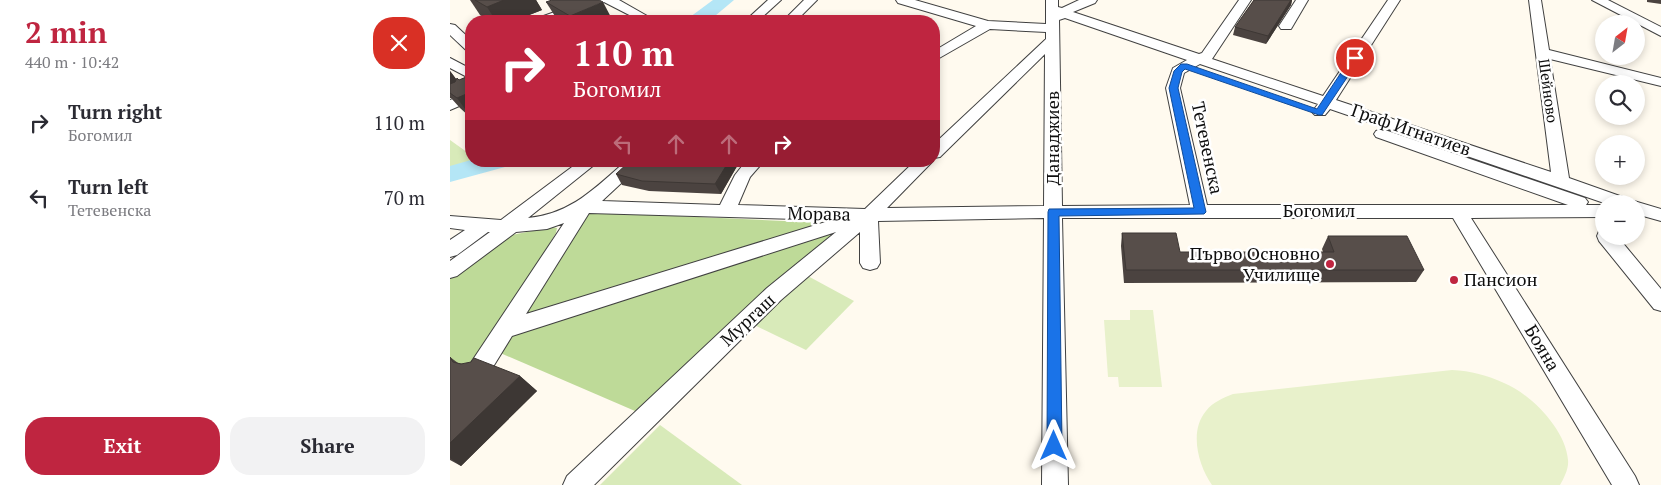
<!DOCTYPE html>
<meta charset="utf-8">
<style>
body{margin:0;font-family:"PT Serif",serif;background:#f2f2f3;color:#2b2b33;height:100vh;display:flex;flex-direction:column;font-size:19px;white-space:nowrap}
*{box-sizing:border-box;margin:0}
p{font-size:16px;color:#7c7c81}
.icon{flex:none;width:28px;height:28px;fill:none;stroke:currentColor;stroke-width:2;stroke-linecap:round;stroke-linejoin:round}
.map{position:relative;flex:1;overflow:hidden}
.sheet{display:flex;flex-direction:column;background:#fff;width:450px}
.sheet>*{flex:none}
.hud{position:absolute;left:15px;top:15px;width:475px;height:152px;border-radius:20px;box-shadow:0 2px 8px #0003;background:#bf2540;color:#fff;overflow:hidden}
.needle{width:32px;rotate:31deg}
.controls{position:absolute;left:1145px;top:15px;display:grid;gap:10px}
.controls a{display:grid;place-items:center;width:50px;height:50px;border-radius:50%;background:#fff;box-shadow:0 2px 8px #0003;font-size:25px}
.pin{position:absolute;display:grid;place-items:center;width:42px;height:42px;color:#fff;margin:-21px;border:2px solid #fff;border-radius:50%;box-shadow:0 1px 5px #0007}
.me{position:absolute;width:55px;margin:-28px;rotate:0deg;stroke-linejoin:round;filter:drop-shadow(0 0 4px #0008)}
.turn{display:flex;align-items:center;gap:18px;height:105px;padding:0 25px;font-size:22px}
.turn .icon{width:65px;height:65px;stroke-width:2.5}
.turn b{display:block;font-size:35px;line-height:42px}
.lanes{display:flex;align-items:center;height:48px;padding:0 25px;background:#0003;justify-content:center;gap:25px;direction:ltr}
.lanes .off{opacity:.35}
.round{display:grid;place-items:center;flex:none;width:52px;height:52px;border-radius:20px;background:#f2f2f3}
.overview{display:flex;align-items:center;justify-content:space-between;height:85px;padding:0 25px}
h1{font-size:30px;font-weight:700;line-height:38px;color:#bf2540}
.primary-button{display:flex;gap:10px;margin-top:auto;padding:10px 25px}
.primary-button a{flex:1;height:58px;border-radius:20px;background:#bf2540;color:#fff;font-size:20px;font-weight:700;line-height:58px;text-align:center}
.primary-button a+a{background:#f2f2f3;color:#2b2b33}
ul{padding:0;list-style:none}
li{display:flex;align-items:center;gap:15px;height:75px;padding:0 25px}
li div{flex:1}
li b{display:block;font-size:19px}
li em{font-style:normal}
main{display:flex;flex:1;min-height:0}
.map>svg:first-child{display:block}
.green{fill:#d8eab9}
.forest{fill:#beda98}
.pitch{fill:#e8f1cb}
.lines{fill:none;stroke-linecap:round;stroke-linejoin:round}
.river{fill:#b4e6f6;fill-rule:evenodd}
.minor-casing{stroke:#414141;stroke-width:2}
.minor{fill:#fff;fill-rule:evenodd}
.wall{fill:#4b4340}
.shaded-wall{fill:#3d3734}
.building{fill:#574e4a;stroke:#3d3734}
.route{fill:#1a73e8;stroke:#114b97}
.poi-dot{fill:#bf2540;stroke:#fff;stroke-width:2}
.labels{text-anchor:middle;stroke-width:5;stroke-linejoin:round;paint-order:stroke}
.far-street-label{font-size:15px;fill:#0e0e0e;stroke:#fff}
.street-label{font-size:18px;fill:#0e0e0e;stroke:#fff}
.poi-label{font-size:18px;fill:#0e0e0e;stroke:#fff;text-anchor:end}
</style>
<main>
<section class="sheet">
<div class="overview"><div><h1>2 min</h1><p>440 m · 10:42</p></div><a class="round" style="background:#d93025;color:#fff"><svg class="icon" aria-label="close" viewBox="0 0 24 24"><path d="M6 6l12 12M18 6L6 18"/></svg></a></div>
<ul>
<li><svg class="icon" aria-label="right" viewBox="0 0 24 24"><path d="M7 20v-9h11M14 6l5 5-5 5"/></svg><div><b>Turn right</b><p>Богомил</p></div><em>110 m</em></li>
<li><svg class="icon" aria-label="left" viewBox="0 0 24 24"><path d="M17 20v-9H6M10 6l-5 5 5 5"/></svg><div><b>Turn left</b><p>Тетевенска</p></div><em>70 m</em></li>
</ul>
<div class="primary-button"><a>Exit</a><a>Share</a></div>
</section>
<div class="map">
<svg width="1211" height="485" viewBox="0 0 1211 485">
<rect width="100%" height="100%" fill="#fffaef"/>
<g class="green">
<path d="M0 140 21 155V161H30L34 164 0 173Z"/>
<path d="M356 275 404 301 356 350 300 323Z"/>
<path d="M210 425 292 485H150Z"/>
</g>
<g class="forest">
<path d="M140 212 378 223 68 320Z"/>
<path d="M397 225 192 414 48 352 60 332Z"/>
<path d="M102 227 107 228 106 233 25 366 0 388V276L52 237Z"/>
</g>
<g class="pitch">
<path d="M680 310H703L712 387H669L668 377H658L654 320H680Z"/>
<path d="M1002 370C1021 371 1037 375 1054 383 1081 394 1116 430 1118 460 1119 468 1114 478 1110 485H762C748 465 739 431 756 411 763 402 773 398 783 394Z"/>
</g>
<g class="lines">
<g class="river">
<path d="M263 0H284L259 21H238L240 17Z"/>
<path d="M21 160V161H58L55 167 0 182V166Z"/>
</g>
<g class="minor-casing">
<g id="minor">
<path d="M138 0H169L206 21H191L154 2 104 21H87L88 18Z"/>
<path d="M318 0H331L308 21H295Z"/>
<path d="M354 0H367L346 21H333Z"/>
<path d="M446 0H465L538 21 596 24V0H608V7L612 8 629 0H647L645 3 623 12 749 54 752 53 789 0H801L762 59 873 96 938 0H950L886 100 1101 172 1079 0H1091L1099 50 1211 78V86L1100 59 1119 178 1184 201 1211 209V221L1186 214V204H1157L880 109 875 115H865L862 112 868 104 750 64 734 73 730 88 757 205H1118L926 137 924 134 926 131 932 129 1135 198 1138 202 1136 205H1154V217L1021 218 1185 476 1189 485H1162L1003 218H612L618 485H592L594 218 428 221 430 263 427 268 420 270 413 268 410 263V232L331 300 144 485H113L117 476 317 288 386 232 62 336 38 375 30 377 22 375 19 368 22 361 114 223 97 229 66 232 7 276 0 278V261L40 232H38L7 255 0 257V240L15 230 0 228V216L51 220 130 161H149L78 218C121 214 145 188 176 161H195L152 201 270 205 285 175 296 161H314L300 177 288 205 415 209 465 161H483L437 208 594 206 595 54 490 157 484 158V144L596 39V32L540 29 484 61V51L526 26 448 3ZM615 18 737 60 723 68 716 88 740 205 612 206 609 20ZM139 213 382 220 76 314Z"/>
<path d="M846 0H858L841 29H831L829 26Z"/>
<path d="M1142 0H1158L1211 27V36Z"/>
<path d="M0 24 5 25 21 40V51L16 50 0 35Z"/>
<path d="M0 58 21 69V79L0 68Z"/>
<path d="M21 92V101L0 110V100Z"/>
<path d="M1154 230V236H1167L1211 289V311L1204 309 1149 241 1147 236 1149 231Z"/>
</g>
</g>
<use href="#minor" class="minor"/>
</g>
<g class="wall">
<path d="M20 0H86L92 10 64 21H40L30 15Z"/>
<path d="M804 0H842L841 5 816 44 783 35 785 27Z"/>
<path d="M1197 0H1211V4L1197 2Z"/>
<path d="M96 2 163 21H108Z"/>
<path d="M0 71 6 79 9 80 21 75V118L10 108 1 98H0Z"/>
<path d="M290 161 271 194 199 191 172 185 166 174Z"/>
<path d="M672 233 730 252H873L872 249 878 236 974 270 966 282 674 283 671 246Z"/>
<path d="M0 357 8 363 70 376 87 391 11 466 0 460Z"/>
</g>
<g class="shaded-wall">
<path d="M54 0H86L92 10 64 21H46L37 7Z"/>
<path d="M840 0H842L841 5 816 44 818 36Z"/>
<path d="M153 2 163 21H123L120 16Z"/>
<path d="M0 71 16 92 0 93Z"/>
<path d="M21 92V117L7 98Z"/>
<path d="M279 161H290L271 194 265 184Z"/>
<path d="M70 376 87 391 11 466 0 458V443Z"/>
</g>
<g class="building">
<path d="M25 0H54L37 7Z"/>
<path d="M102 0H149L153 2 120 16 96 2Z"/>
<path d="M804 0H841L818 36 785 27Z"/>
<path d="M21 75V92L7 98 0 93V84L5 82 7 78 9 80Z"/>
<path d="M180 161H279L265 184 192 181 166 174Z"/>
<path d="M672 233H726L730 252H884L878 236H957L974 270H676Z"/>
<path d="M0 357 3 362 11 364 21 362 24 358 70 376 0 443Z"/>
</g>
<path class="route" d="M902 56 910 58 872 115H869L735 69 732 72 728 88 756 212 754 214 609 216 612 446 610 451 604 453 599 451 597 446 598 212 599 209 744 208 719 88 724 71 731 64H737L867 109Z"/>
<g class="poi-dot">
<circle cx="880" cy="264" r="5"/>
<circle cx="1004" cy="280" r="5"/>
</g>
<g class="labels">
<g class="far-street-label">
<text transform="translate(1098 91) rotate(82)" y="5">Шейново</text>
</g>
<g class="street-label">
<text transform="translate(961 130) rotate(19)" y="6">Граф Игнатиев</text>
<text transform="translate(603 138) rotate(-90)" y="6">Данаджиев</text>
<text transform="translate(757 148) rotate(78)" y="6">Тетевенска</text>
<text x="869" y="217">Богомил</text>
<text transform="translate(369 214) rotate(1)" y="6">Морава</text>
<text transform="translate(298 320) rotate(-43)" y="6">Мургаш</text>
<text transform="translate(1092 348) rotate(59)" y="6">Бояна</text>
</g>
<g class="poi-label">
<text x="870" y="260">Първо Основно<tspan x="870" dy="21">Училище</tspan></text>
<text x="1014" y="286" text-anchor="start">Пансион</text>
</g>
</g>
</svg>
<div class="controls">
<a><svg class="needle" viewBox="-14 -14 28 28"><path d="M0-13l5 13h-10z" fill="#e53935"/><path d="M0 13l5-13h-10z" fill="#7c7c81"/></svg></a>
<a><svg class="icon" aria-label="search" viewBox="0 0 24 24"><circle cx="10" cy="10" r="6"/><path d="M15 15l6 6"/></svg></a>
<a>+</a>
<a>−</a>
</div>
<div class="pin" style="left:905px;top:58px;background:#d93025"><svg class="icon" aria-label="arrive" viewBox="0 0 24 24"><path d="M6 21V4h12l-3 4 3 4H6"/></svg></div>
<svg class="me" style="left:604px;top:446px" viewBox="-20 -20 40 40"><path d="M0-17L14 15 0 8-14 15z" fill="#1a73e8" stroke="#fff" stroke-width="4"/></svg>
<div class="hud">
<div class="turn"><svg class="icon" aria-label="right" viewBox="0 0 24 24"><path d="M7 20v-9h11M14 6l5 5-5 5"/></svg><div><b>110 m</b>Богомил</div></div>
<div class="lanes"><svg class="icon off" aria-label="left" viewBox="0 0 24 24"><path d="M17 20v-9H6M10 6l-5 5 5 5"/></svg><svg class="icon off" aria-label="ahead" viewBox="0 0 24 24"><path d="M12 20V5M6 11l6-6 6 6"/></svg><svg class="icon off" aria-label="ahead" viewBox="0 0 24 24"><path d="M12 20V5M6 11l6-6 6 6"/></svg><svg class="icon" aria-label="right" viewBox="0 0 24 24"><path d="M7 20v-9h11M14 6l5 5-5 5"/></svg></div>
</div>
</div>
</main>
